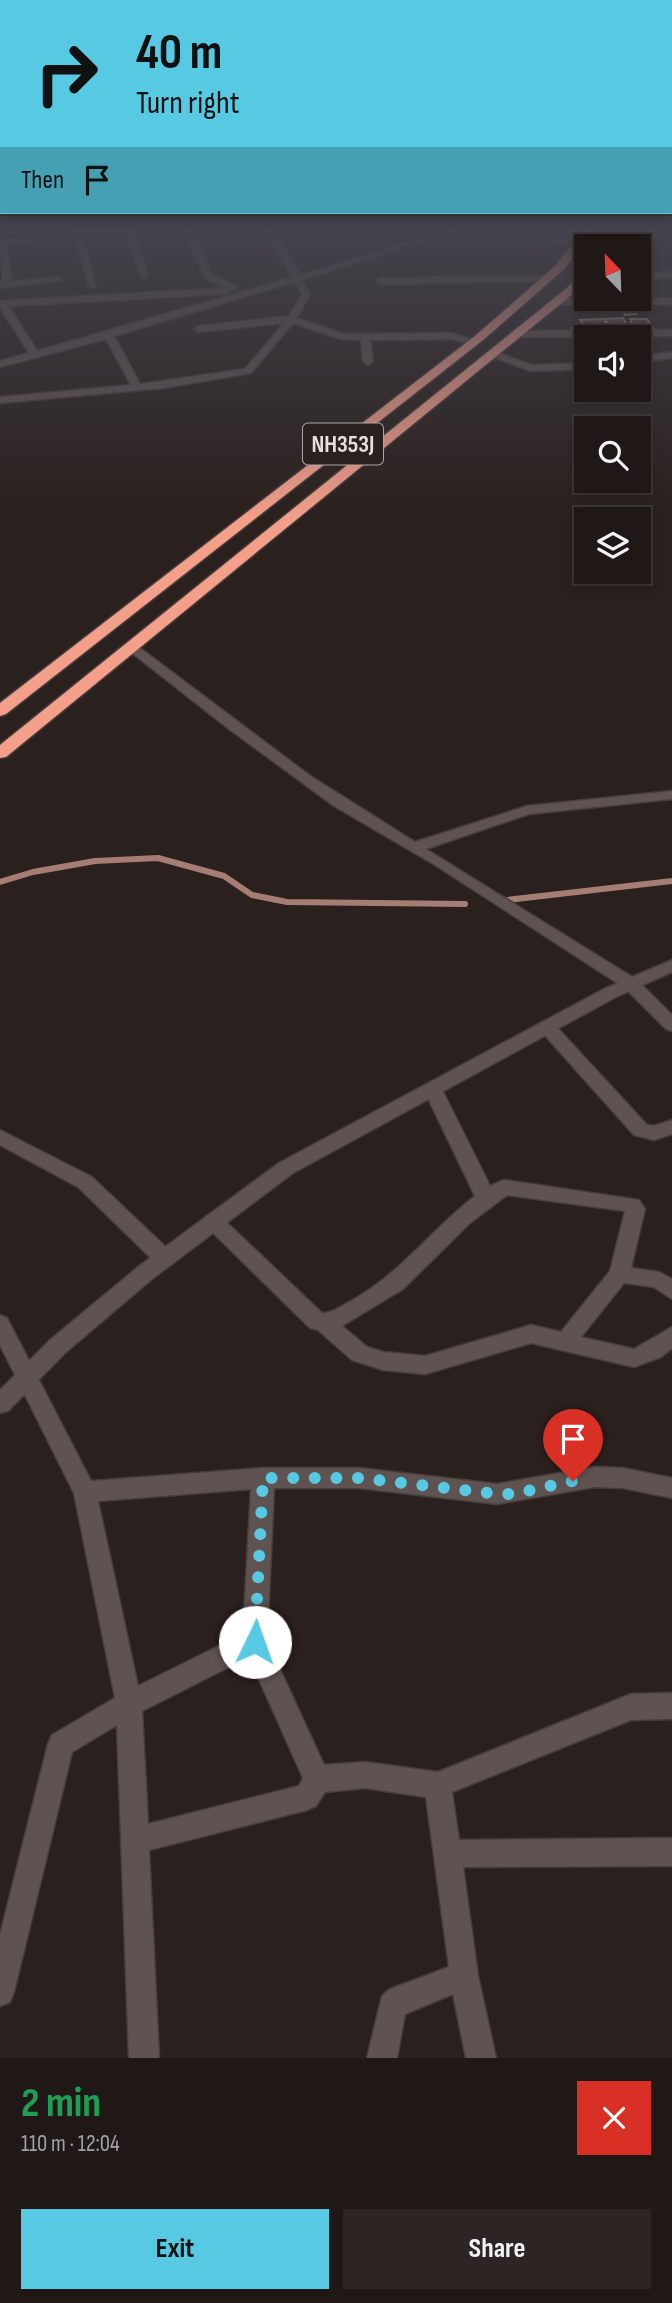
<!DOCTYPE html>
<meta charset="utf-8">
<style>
body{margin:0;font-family:"Sofia Sans Condensed",sans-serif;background:#2d2523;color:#f1f3f6;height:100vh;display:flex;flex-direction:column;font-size:26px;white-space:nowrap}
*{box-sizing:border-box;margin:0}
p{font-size:23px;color:#a2a0a1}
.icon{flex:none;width:38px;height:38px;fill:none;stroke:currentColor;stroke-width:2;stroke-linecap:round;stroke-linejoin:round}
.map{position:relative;height:2058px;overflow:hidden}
.side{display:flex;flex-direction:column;background:#201816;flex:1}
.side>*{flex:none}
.banner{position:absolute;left:0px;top:0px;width:672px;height:214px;box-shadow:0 4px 10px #0003,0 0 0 2px #3d3735;background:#57c9e2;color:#111;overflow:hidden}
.needle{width:46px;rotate:337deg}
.tools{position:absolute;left:574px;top:234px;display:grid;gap:14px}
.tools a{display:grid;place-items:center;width:77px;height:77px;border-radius:0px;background:#201816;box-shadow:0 4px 10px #0003,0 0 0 2px #3d3735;font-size:35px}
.pin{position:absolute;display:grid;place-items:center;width:60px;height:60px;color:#fff;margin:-72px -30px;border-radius:50% 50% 50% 0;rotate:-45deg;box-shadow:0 0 7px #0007}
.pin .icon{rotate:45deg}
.me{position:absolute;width:77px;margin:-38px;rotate:3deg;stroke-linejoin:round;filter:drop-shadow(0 0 5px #0008)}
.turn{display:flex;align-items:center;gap:24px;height:147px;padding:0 21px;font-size:32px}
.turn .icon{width:91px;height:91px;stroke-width:2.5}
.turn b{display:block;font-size:49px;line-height:60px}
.then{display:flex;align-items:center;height:66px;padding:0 21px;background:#0003;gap:14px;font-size:26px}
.round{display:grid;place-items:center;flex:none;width:74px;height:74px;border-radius:0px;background:#2d2523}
.headline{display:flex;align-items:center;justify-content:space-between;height:119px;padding:0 21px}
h1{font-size:42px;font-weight:700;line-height:52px;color:#1e9e55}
.action{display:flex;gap:14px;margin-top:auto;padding:14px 21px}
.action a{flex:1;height:80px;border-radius:0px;background:#57c9e2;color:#111;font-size:28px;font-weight:700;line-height:80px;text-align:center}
.action a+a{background:#2d2523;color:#f1f3f6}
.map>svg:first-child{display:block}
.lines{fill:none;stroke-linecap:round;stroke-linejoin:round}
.stream{stroke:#a57d73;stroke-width:6}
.building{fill:#703d30;stroke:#9a8e8a;stroke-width:2}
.lane-casing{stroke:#453c3b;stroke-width:4}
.street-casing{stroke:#453c3b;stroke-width:3}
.secondary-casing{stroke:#453c3b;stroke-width:3}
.highway-casing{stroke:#453c3b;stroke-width:3}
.lane{fill:#5f5351;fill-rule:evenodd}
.street{fill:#5f5351;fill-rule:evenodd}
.secondary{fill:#5f5351;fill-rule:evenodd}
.highway{fill:#f49f8a;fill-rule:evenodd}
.route{stroke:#57c9e2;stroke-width:12;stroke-dasharray:0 21.6}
.labels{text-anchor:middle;stroke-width:6;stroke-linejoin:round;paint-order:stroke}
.shield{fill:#2a201d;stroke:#aea6a3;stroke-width:2}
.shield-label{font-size:24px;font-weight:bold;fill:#e6dfdd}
</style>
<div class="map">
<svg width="672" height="2058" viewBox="0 0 672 2058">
<rect width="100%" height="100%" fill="#2a201d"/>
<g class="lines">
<g class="stream">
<path d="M0 882 33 872 95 861 158 858 224 876 252 895 287 902 465 904"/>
<path d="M507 900 672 881"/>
</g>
</g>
<g class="building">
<path d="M631 304 637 314 625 315 620 306Z"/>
<path d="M623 318 629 329 612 330 605 319Z"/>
<path d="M604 319 609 330 573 331 572 328 583 323 580 320Z"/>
<path d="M630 319H647L654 330H634Z"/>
</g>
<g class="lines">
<g class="lane-casing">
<path id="lane" d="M501 230H507V234L513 236 579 238 582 240 579 242 512 240 502 236Z"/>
</g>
<g class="street-casing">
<g id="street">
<path d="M0 230H4L5 239 74 233 73 230H142L134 233 148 275 144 278 140 275 126 233 83 237 96 288 89 286 75 238 6 244 12 281 58 277 62 280 0 288V282H3Z"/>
<path d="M184 230H192L212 274 237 286V290H231L205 278Z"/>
<path d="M266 230H274L300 275 448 230H462L302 280 310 294 297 318 344 334 451 333 480 342 475 345 451 339 370 340 373 362 368 365 363 362 361 340 340 339 293 323 251 373 164 388 0 403V397L131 385 106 339 0 367V361L29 353 0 307V301L226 288 230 291 226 294 9 306 37 351 292 277ZM295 282 302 294 289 316 199 326 194 329 199 332 284 323 245 369 140 384 114 336Z"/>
<rect x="639" y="272" width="33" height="6"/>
<path d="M550 276 547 281 380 284 376 281 380 278Z"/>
<path d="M672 298V304L557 305 553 302 557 299Z"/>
<path d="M672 330V336L518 337 513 334 518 331Z"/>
<path d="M493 351 532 365 586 363V369L531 371 490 356V352Z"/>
<path d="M672 352V358L639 362V356Z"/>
<path d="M132 642 309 775 415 842 527 806 672 791V799L529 814 426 849 637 980 672 1015V1031L666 1029 625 988 435 865 334 806 229 729 127 649V643Z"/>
<path d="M547 1021 553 1023 647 1125 654 1126 672 1120V1134L654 1140 634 1135 541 1031 538 1027 541 1023Z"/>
<path d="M433 1084 439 1085 442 1090 490 1186 504 1180 639 1200 645 1209 631 1268 659 1272 672 1279V1299L654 1287 624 1283 581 1337 634 1349 672 1327V1348L661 1357 634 1367 531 1343 425 1374 383 1370 352 1360 318 1330 310 1328 206 1226 203 1221 206 1216 213 1213 220 1216 322 1313C333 1313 341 1306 351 1301 400 1274 431 1230 475 1196L424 1090 427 1085ZM507 1195 625 1211 610 1271 561 1332 531 1325 425 1356 383 1352 367 1347 342 1326 403 1289 470 1223Z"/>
<path d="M0 1130 92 1177 171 1252 174 1258 171 1264 164 1266 157 1264 78 1187 0 1145Z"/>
<path d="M0 1315 7 1318 91 1481 263 1468H359L497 1484 595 1467 623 1468 672 1478V1498L623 1488 595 1487 497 1504 359 1488H274L267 1641 324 1765 365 1762 438 1772 631 1694 672 1693V1719L631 1720 452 1792 459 1840 672 1838V1866L463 1867 478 1976 496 2058H466L453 1994 405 2014 397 2058H367L382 1996 390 1989 449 1967 426 1797 365 1788 325 1792 316 1806 307 1810 149 1850 159 2058H129L117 1725 72 1752 14 1992 10 2002 0 2006V1935L48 1744 52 1735 115 1698 74 1493 0 1345ZM251 1489 243 1634 138 1686 98 1501ZM249 1657 303 1778 299 1786 148 1824 142 1711Z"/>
</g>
</g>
<g class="secondary-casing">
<path id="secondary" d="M672 960V972L616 997 293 1173 152 1279 66 1352 8 1411 0 1413V1390L50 1340 138 1267 279 1163 604 989Z"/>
</g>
<g class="highway-casing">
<g id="highway">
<path d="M577 230H587L584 244 563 270 483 340 6 714 0 716V703L475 336 555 266 574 243Z"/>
<path d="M607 230H617L609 247H599Z"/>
<path d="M586 269V278L575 292 6 757 0 758V745L567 288Z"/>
</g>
</g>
<use href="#lane" class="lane"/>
<use href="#street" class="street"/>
<use href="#secondary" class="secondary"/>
<use href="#highway" class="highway"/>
</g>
<linearGradient id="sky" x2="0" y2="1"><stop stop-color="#171210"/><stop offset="0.44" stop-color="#44424c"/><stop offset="1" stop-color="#44424c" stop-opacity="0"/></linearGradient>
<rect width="672" height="519" fill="url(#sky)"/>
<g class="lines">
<path class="route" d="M255 1642 263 1478H359L497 1494H513L573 1481"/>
</g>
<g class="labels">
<rect class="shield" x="303" y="423.5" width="80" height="41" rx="5"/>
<g class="shield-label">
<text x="343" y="452">NH353J</text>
</g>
</g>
</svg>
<div class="tools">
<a><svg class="needle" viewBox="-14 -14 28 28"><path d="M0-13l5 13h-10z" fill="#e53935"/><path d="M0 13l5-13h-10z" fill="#a2a0a1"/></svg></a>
<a><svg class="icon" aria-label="sound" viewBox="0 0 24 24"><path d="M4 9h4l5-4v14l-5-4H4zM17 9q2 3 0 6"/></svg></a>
<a><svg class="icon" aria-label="search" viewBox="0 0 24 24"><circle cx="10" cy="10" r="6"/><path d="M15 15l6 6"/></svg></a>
<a><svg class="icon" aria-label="layers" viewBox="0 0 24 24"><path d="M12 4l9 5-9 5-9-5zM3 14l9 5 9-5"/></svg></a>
</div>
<div class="pin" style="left:573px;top:1481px;background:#d93025"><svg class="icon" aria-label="arrive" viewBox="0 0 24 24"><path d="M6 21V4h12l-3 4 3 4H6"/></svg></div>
<svg class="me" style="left:255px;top:1642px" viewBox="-20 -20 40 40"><circle r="19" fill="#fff"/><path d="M0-13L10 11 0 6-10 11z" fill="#57c9e2"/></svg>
<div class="banner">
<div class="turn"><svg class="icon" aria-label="right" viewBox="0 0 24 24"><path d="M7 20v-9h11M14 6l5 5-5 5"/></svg><div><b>40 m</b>Turn right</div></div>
<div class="then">Then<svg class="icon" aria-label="arrive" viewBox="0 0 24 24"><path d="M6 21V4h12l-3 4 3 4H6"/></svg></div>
</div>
</div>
<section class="side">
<div class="headline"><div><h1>2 min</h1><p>110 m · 12:04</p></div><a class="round" style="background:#d93025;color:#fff"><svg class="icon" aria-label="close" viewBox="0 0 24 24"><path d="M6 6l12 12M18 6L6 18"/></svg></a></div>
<div class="action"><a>Exit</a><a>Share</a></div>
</section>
